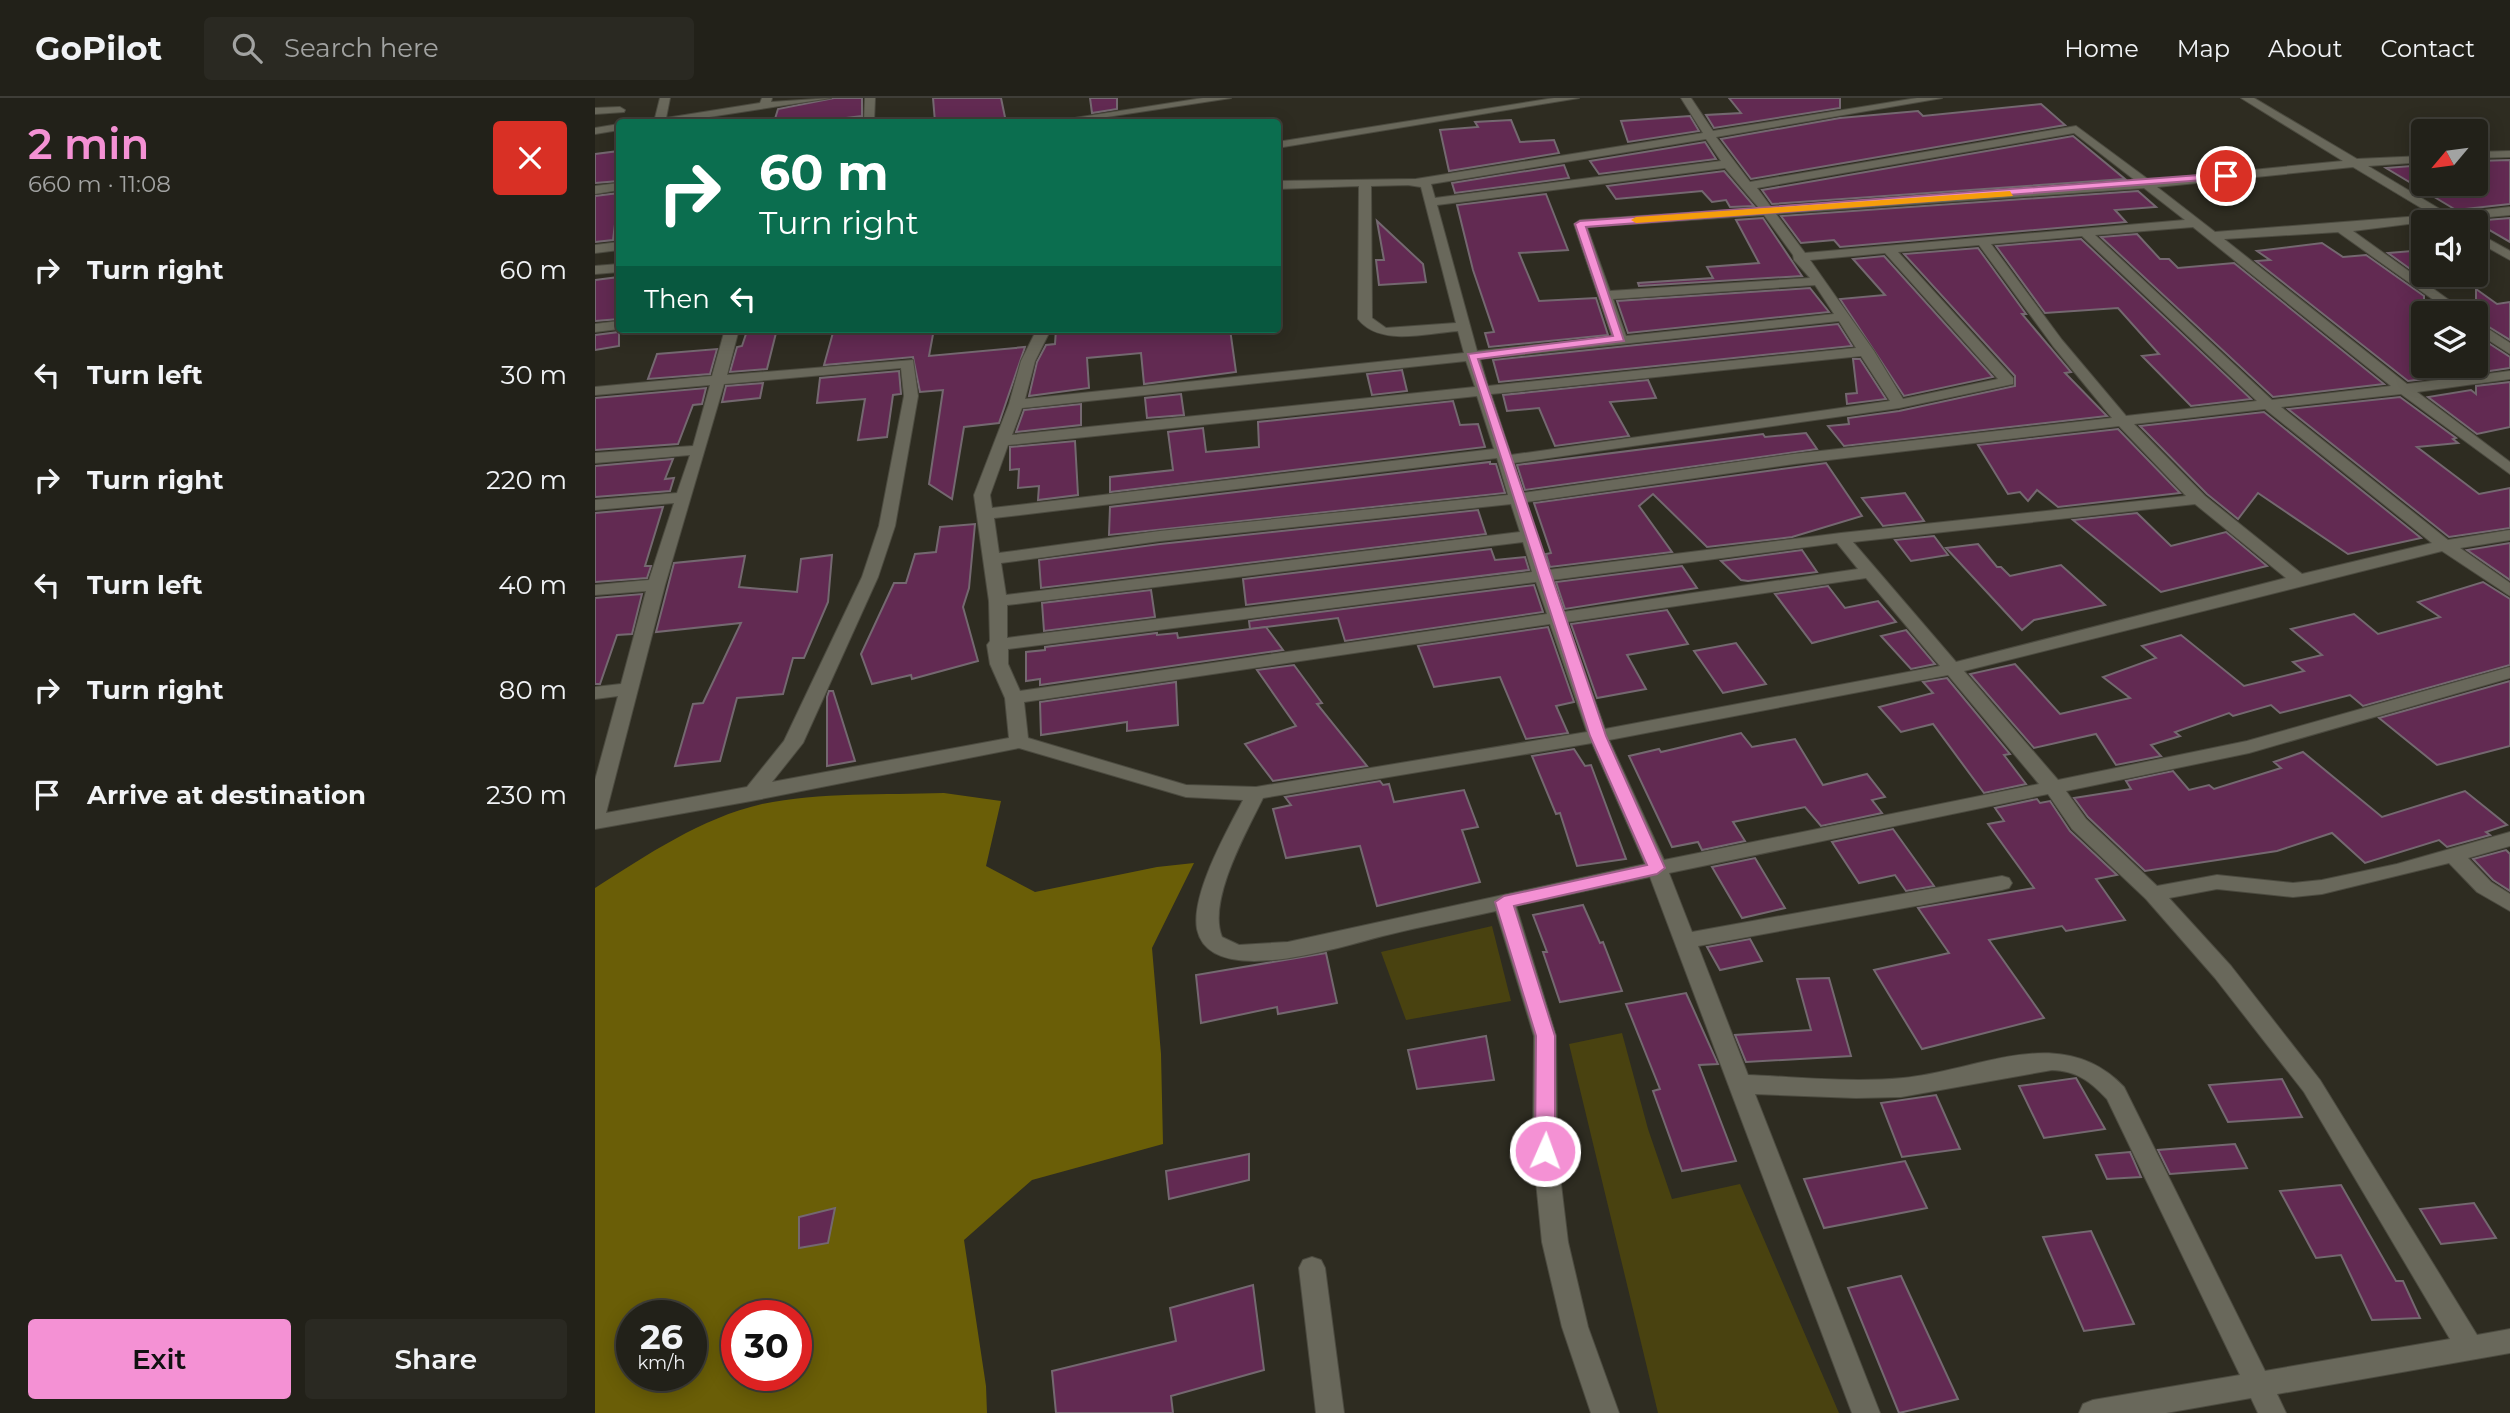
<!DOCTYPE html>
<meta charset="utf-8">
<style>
body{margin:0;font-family:Montserrat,sans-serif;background:#2a2922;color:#f1f3f6;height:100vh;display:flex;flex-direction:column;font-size:26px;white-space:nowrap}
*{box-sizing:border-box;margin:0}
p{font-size:23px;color:#a2a3a2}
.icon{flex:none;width:38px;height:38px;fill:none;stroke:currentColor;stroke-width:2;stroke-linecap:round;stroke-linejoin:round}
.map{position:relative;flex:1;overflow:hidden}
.side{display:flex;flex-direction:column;background:#222119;width:595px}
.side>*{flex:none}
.guide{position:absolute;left:21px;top:21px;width:665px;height:214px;border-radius:7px;box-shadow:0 4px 18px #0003,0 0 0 2px #3f3e38;background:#0b6e4f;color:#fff;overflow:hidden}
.needle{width:46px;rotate:241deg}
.controls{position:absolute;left:1816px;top:21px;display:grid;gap:14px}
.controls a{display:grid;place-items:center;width:77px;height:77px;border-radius:7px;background:#222119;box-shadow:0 4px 18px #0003,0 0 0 2px #3f3e38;font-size:35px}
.speed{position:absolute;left:21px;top:1202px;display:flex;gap:14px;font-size:35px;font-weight:700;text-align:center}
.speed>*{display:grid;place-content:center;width:91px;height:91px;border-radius:50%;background:#222119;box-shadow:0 4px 18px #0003,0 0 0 2px #3f3e38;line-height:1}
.speed small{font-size:18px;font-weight:400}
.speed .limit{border:10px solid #d22;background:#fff;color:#111}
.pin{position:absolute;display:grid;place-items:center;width:60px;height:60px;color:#fff;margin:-30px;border:4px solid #fff;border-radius:50%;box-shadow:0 2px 7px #0007}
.me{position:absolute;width:77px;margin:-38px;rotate:2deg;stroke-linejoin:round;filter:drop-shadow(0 0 5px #0008)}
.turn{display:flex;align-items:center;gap:24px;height:147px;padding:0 28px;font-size:32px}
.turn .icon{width:91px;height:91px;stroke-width:2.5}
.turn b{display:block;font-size:49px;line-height:60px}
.then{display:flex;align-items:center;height:66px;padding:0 28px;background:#0003;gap:14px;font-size:26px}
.round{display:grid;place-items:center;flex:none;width:74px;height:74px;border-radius:7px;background:#2a2922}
.summary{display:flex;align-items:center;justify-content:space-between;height:119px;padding:0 28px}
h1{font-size:42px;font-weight:600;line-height:52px;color:#f491d4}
.action{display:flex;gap:14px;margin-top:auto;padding:14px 28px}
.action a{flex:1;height:80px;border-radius:7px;background:#f491d4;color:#111;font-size:28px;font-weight:600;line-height:80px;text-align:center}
.action a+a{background:#2a2922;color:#f1f3f6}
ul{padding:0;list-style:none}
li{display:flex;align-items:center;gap:21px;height:105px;padding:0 28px}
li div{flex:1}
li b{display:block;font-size:26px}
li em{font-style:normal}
header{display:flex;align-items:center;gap:42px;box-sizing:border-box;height:98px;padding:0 35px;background:#222119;border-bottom:2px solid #3f3e38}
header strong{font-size:33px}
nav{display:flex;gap:38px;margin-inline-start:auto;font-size:24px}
.search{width:490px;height:63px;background:#2a2922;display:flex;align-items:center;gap:18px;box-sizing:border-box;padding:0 24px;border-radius:7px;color:#a2a3a2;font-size:26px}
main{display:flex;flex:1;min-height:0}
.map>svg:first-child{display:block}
.green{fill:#494210}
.forest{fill:#6a5e07;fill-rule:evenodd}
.building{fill:#622a52;stroke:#746870;stroke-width:2}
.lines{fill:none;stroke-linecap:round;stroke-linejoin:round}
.minor-casing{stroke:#4c4b40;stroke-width:2}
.minor{fill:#69685b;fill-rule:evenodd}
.route{fill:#f491d4;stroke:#9f5e8a;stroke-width:2}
.slow{fill:#f59e0b}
</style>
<header>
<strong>GoPilot</strong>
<div class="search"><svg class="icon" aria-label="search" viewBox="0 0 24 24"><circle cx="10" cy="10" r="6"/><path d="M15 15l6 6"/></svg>Search here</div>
<nav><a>Home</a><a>Map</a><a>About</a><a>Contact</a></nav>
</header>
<main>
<section class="side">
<div class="summary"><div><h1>2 min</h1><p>660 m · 11:08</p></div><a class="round" style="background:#d93025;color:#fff"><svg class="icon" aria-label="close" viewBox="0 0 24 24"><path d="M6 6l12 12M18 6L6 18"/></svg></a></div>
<ul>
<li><svg class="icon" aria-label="right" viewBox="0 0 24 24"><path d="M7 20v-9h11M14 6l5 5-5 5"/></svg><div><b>Turn right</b></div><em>60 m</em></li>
<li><svg class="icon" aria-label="left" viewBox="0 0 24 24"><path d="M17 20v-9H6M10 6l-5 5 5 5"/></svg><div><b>Turn left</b></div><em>30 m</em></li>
<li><svg class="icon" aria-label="right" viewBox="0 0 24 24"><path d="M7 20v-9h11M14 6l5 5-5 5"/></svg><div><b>Turn right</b></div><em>220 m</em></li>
<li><svg class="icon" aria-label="left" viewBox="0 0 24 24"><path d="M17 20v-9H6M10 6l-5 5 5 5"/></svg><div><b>Turn left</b></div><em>40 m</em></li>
<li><svg class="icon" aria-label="right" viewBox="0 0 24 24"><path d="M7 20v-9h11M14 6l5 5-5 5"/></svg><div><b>Turn right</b></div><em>80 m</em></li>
<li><svg class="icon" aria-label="arrive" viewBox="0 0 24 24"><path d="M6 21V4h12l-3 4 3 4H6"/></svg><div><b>Arrive at destination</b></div><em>230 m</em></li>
</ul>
<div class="action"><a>Exit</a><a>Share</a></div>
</section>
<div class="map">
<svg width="1915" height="1315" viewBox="0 0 1915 1315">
<rect width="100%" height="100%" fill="#2e2c21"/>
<g class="green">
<path d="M897 828 916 903 811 922 786 854Z"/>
<path d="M1027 935 1053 1031 1077 1101 1145 1086 1244 1315H1063L974 946Z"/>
</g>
<path class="forest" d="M349 695 406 703 391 768 440 794 562 769 599 765 557 850 566 956 568 1046 437 1082 369 1142 391 1288 392 1315H0V790C52 757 106 720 167 706 225 694 290 697 349 695ZM37 1218H96V1278H37ZM142 1218H201V1278H142Z"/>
<g class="building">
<path d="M239 0H267V18L219 24H179L183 11Z"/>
<path d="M338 0H406L411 24H340Z"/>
<path d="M495 0H522V11L497 15Z"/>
<path d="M1134 0H1245V10L1119 30 1111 17 1146 15Z"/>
<path d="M1446 6 1470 27 1156 81 1126 41 1245 20 1323 13 1328 18Z"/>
<path d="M1095 18 1104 33 1033 44 1026 23Z"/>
<path d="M916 22 925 44 959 42 964 55 854 73 845 32 883 29 880 24Z"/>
<path d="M1478 38 1530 81 1177 106 1167 92Z"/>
<path d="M1110 44 1121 61 1004 76 995 63Z"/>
<path d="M24 53V83L0 85V56Z"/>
<path d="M1915 62V106L1861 112 1791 70 1829 67V86H1873L1881 90V63Z"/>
<path d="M969 67 974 80 860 95 857 85Z"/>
<path d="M1129 73 1159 108 1135 109 1131 102 1117 104 1107 93 1021 101 1012 88Z"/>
<path d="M1543 93 1561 109 1520 112 1531 124 1245 149 1239 142 1206 145 1186 118Z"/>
<path d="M24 95 18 142 0 144V98Z"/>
<path d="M951 96 973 152 924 155 944 203 1001 200 1013 237 894 249 890 235 899 234 878 172 862 107Z"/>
<path d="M1168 120 1207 178 1044 188 1043 185 1118 180 1112 169 1164 165 1141 122Z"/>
<path d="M1915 120V144L1879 123Z"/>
<path d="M782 123 828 166 831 184 784 187 781 162H789Z"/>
<path d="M1542 136 1565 161H1574L1583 170 1639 165 1789 286 1678 299 1506 139Z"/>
<path d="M1486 141 1656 301 1596 308 1547 258 1564 256 1523 210 1450 215 1401 148Z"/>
<path d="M1727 145 1748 159 1771 157 1829 198V281L1813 283 1661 163 1675 162 1662 153Z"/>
<path d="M1383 150 1431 216H1427L1476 274 1470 275 1512 318 1249 348 1233 328 1254 326 1253 320 1304 313 1420 288V278L1309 156Z"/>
<path d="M1829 152V181L1793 155Z"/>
<path d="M1289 158 1398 279 1309 298 1245 201 1290 197 1258 161Z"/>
<path d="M24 179V221L0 223V182Z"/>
<path d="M1215 190 1234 214 1033 235 1022 203Z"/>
<path d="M1881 191 1902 206 1915 204V242L1881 221Z"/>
<path d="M1243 226 1257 248 904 284 898 262Z"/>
<path d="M182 231 172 271 135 274 142 249 147 248 152 233Z"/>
<path d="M239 231H339L334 258 430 249 404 325 369 329 357 401 334 386 348 292 325 294 318 259 229 267Z"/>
<path d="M461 231H635L641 274 549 286 546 255 492 260 494 290 434 298 442 264 451 247 460 246Z"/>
<path d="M24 234V248L0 252V237Z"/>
<path d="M1881 237 1915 259V270L1881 275Z"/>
<path d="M122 251 115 276 53 281 62 256Z"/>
<path d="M1258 261H1265L1291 301 1252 306 1251 296 1262 295Z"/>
<path d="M807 272 812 293 777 297 772 276Z"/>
<path d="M304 273 306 296 298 297 292 339 263 342 270 301 222 305 225 280Z"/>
<path d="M1053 282 1061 300 1015 304 1034 338 960 348 944 310 912 313 908 297Z"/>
<path d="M1915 284V329L1882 336 1833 299 1876 292 1881 296V288Z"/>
<path d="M168 285 165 300 127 304 131 288Z"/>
<path d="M111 290 107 306 98 307 83 346 0 352V300Z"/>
<path d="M586 296 589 317 552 320 550 300Z"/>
<path d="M1805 299 1861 340 1858 341 1863 345 1822 349 1884 396 1915 390V430L1854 439 1693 311Z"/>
<path d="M858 303 865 327 883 326 890 349 515 394V379L578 372 573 334 608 330 611 354 664 349 663 324Z"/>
<path d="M486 306V327L421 334 429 312Z"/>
<path d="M1669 314 1826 440 1753 456 1663 395 1643 421 1612 396 1545 328Z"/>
<path d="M1523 331 1585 395 1463 409 1442 392 1433 403 1425 394 1413 396 1383 347Z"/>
<path d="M1211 335 1222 351 930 392 922 367 1168 336 1170 339Z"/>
<path d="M480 343 483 397 443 402 444 388 423 390 424 371 415 372V349Z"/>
<path d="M78 361 70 381 79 380 75 393 0 399V368Z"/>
<path d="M895 364V366H901L910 395 514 437 515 409Z"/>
<path d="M1231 365 1267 418 1197 439 1112 449 1058 396 1044 408 1077 454 955 469 951 456 956 455 939 405Z"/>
<path d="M1310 395 1329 423 1288 428 1267 400Z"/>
<path d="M68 409 50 468H56L52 480 0 484V415Z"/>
<path d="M883 412 891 436 446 490 444 462 565 446Z"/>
<path d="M1542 415 1576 448 1631 434 1672 468 1566 494 1478 422Z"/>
<path d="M380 426 374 490 368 509 383 563 317 581 316 577 277 586 266 556 299 485H311L320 456 341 454 345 429Z"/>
<path d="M1339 438 1353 457 1316 463 1300 442Z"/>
<path d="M1915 445V482L1872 452Z"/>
<path d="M1383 446 1402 469H1406L1415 478 1466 467 1510 507 1439 522 1427 532 1351 450Z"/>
<path d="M896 451 900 462 930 459 934 472 651 507 648 481Z"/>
<path d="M1207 452 1222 474 1153 483 1146 482 1126 463Z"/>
<path d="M237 457 233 504 209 560H198L188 596 142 600 125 663 80 668 98 606 108 605 146 525 61 534 79 465 150 458 144 489 202 494 206 461Z"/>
<path d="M1087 468 1102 490 970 511 961 484Z"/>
<path d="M1888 484 1915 501V567L1768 608 1755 597 1685 615 1676 607 1638 618 1634 615 1580 634 1585 638 1556 647 1566 658 1521 667 1501 636 1439 650 1375 576 1420 566 1465 616 1535 600 1508 579 1561 560 1547 548 1586 537 1649 588 1709 573 1698 564 1727 557 1696 531 1759 516 1783 536 1845 519 1823 504Z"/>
<path d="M939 487 948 514 750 543 743 520 655 531 654 523Z"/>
<path d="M1233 488 1250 510 1283 503 1301 524 1217 545 1180 496Z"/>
<path d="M556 492 560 519 449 533 447 505Z"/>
<path d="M47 496 37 536 22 537 5 586H0V500Z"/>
<path d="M1072 512 1093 546 1032 557 1051 591 1002 600 976 526Z"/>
<path d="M671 529 688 552 445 587V581L431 583V554L450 552V549L562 535V537L582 535 583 540Z"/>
<path d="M953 529 979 604 961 608 973 635 931 641 905 579 839 589 823 548Z"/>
<path d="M1311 532 1340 566 1316 571 1286 538Z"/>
<path d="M1141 545 1171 586 1128 595 1099 553Z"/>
<path d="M699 567 727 605 722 606 772 668 678 683 650 646 701 628 662 572Z"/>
<path d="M1352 580 1415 656 1409 657 1431 686 1389 695 1338 626 1306 634 1284 609 1338 595 1328 584Z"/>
<path d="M1915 583V648L1842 667 1784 620Z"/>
<path d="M581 584 583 627 532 633V624L446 637 445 604Z"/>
<path d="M234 593H238L260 663 232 668V599Z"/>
<path d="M1146 635 1157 649 1200 641 1228 687 1272 676 1290 699 1277 702 1287 715 1226 728 1210 709 1138 724 1150 743 1107 752 1103 744 1077 749 1034 658 1064 651 1066 654Z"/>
<path d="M979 651 990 668 996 667 1031 761 982 768 965 715 961 716 937 658Z"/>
<path d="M1708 654 1787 719 1870 693 1912 727 1891 734 1895 737 1852 749 1844 742 1770 765 1737 735 1682 753 1550 773 1493 719 1479 700 1536 691 1531 683 1578 673 1594 692 1614 687 1619 691 1686 670 1679 664Z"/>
<path d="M785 683 788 687 794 686 799 704 869 692 883 729 867 732 885 784 782 808 765 748 691 760 678 711 696 707 690 699Z"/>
<path d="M1442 701 1445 705 1455 703 1475 733 1522 777 1501 781 1530 822 1471 833 1467 828 1394 842 1449 920 1327 951 1279 872 1354 855 1323 810 1439 790 1393 726 1409 723 1400 710Z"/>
<path d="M1298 731 1339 788 1311 793 1300 777 1264 785 1237 744Z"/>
<path d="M1911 752 1915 756V793L1898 782 1878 761Z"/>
<path d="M1160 760 1190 810 1147 820 1117 769Z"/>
<path d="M988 807 1005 845 1008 844 1027 893 965 904 948 854H952L938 817Z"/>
<path d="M1155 841 1167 863 1125 872 1112 849Z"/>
<path d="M731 855 742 905 683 916 682 909 606 925 601 877Z"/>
<path d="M1234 880 1256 958 1151 964 1140 937 1216 932 1202 881Z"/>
<path d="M1091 895 1123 966 1104 967 1141 1063 1087 1073 1058 993 1065 991 1031 906Z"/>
<path d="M891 938 899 982 822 991 813 952Z"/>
<path d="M1481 980 1510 1031 1449 1040 1424 988Z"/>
<path d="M1687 981 1707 1019 1633 1024 1614 987Z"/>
<path d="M1341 997 1365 1051 1307 1059 1286 1005Z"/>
<path d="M1640 1046 1652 1070 1575 1076 1563 1052Z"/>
<path d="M1535 1054 1546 1079 1512 1081 1501 1057Z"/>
<path d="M654 1056V1082L574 1101 571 1073Z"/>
<path d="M1310 1063 1332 1110 1229 1130 1209 1081Z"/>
<path d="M1746 1087 1801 1183H1808L1825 1220 1777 1222 1746 1157 1721 1160 1685 1093Z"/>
<path d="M1879 1105 1901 1140 1846 1146 1825 1111Z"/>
<path d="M240 1110 233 1145 204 1150V1119Z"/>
<path d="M1496 1133 1539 1226 1489 1233 1448 1139Z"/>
<path d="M1306 1178 1363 1301 1304 1315 1253 1190Z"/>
<path d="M658 1187 669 1272 576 1298 578 1315H461L457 1273 581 1243 575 1210Z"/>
</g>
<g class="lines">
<g class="minor-casing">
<g id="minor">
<path d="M65 0H75L71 20 165 5 167 0H177L176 4 236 0 82 24H59Z"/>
<path d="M270 0H280L279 24H269Z"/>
<path d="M608 0H636L479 24H454Z"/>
<path d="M959 0H984L682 50V44Z"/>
<path d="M1086 0H1096L1118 33 1322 0H1347L1121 39 1155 84 1481 28 1554 82 1748 63 1646 0H1659L1762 61 1829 58V64L1773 68 1853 116 1915 109V117L1863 122 1864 124H1829L1758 133 1872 215H1857L1743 134 1629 141 1812 286 1915 273V281L1822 294 1915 364V376L1806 296 1686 309 1853 442 1915 432V442L1865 450 1915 485V498L1847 453 1369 573 1463 682 1652 643 1915 569V580L1654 655 1471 693 1491 721 1562 788 1622 777 1698 785 1727 782 1802 766 1915 734V748L1873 760 1896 784 1915 796V813L1882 794 1854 765 1727 796 1698 799 1622 791 1574 800 1636 868 1725 982 1882 1237 1915 1231V1255L1682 1296 1691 1315H1663L1656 1300 1571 1315H1484L1488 1306 1498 1302 1645 1277 1512 1001C1495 983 1482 973 1457 972L1306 999 1261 1000 1160 996 1285 1315H1257L1055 779 921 808 961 938 962 1053 973 1144 993 1229 1024 1315H996L967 1229 947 1144 938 1053 939 938 901 813C865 821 828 828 792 837 753 846 615 894 602 831 596 796 632 733 648 702L591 699 424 650 156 703 0 731V682L23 598 0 601V589L26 586 51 493 0 497V487L54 482 79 405 0 412V402L82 395 95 357 0 365V355L98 348 115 287 0 297V289L117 278 130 231H144L132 277 318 262 323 298 300 428 283 479 208 645 177 684 414 640 410 600 395 566 392 547 395 543 394 503 379 397 414 306 426 263 442 231H456L440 263 430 301 869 255 863 233C832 235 785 249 763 221L764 88 682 91V83L821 81 1108 35ZM1479 35 1541 83 1176 109 1162 90ZM1111 41 1126 63 840 100 836 86ZM1758 69 1838 117 1620 134 1562 89ZM1130 70 1164 110 985 122 979 126 1017 239 882 253 842 107ZM813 87 826 89 861 225 791 230 777 220 776 88ZM1549 90 1590 122 1210 155 1181 116ZM1169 117 1198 157 1199 162 1215 180 1015 193 992 129ZM1598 129 1796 288 1677 302 1500 137ZM1487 138 1662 303 1531 318 1467 242 1396 146ZM1384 147 1458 248 1517 320 1199 356 928 395 919 365 1304 310 1418 286V280L1303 154ZM1290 155 1403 281 1308 301 1279 253 1215 162ZM1220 187 1239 216 1031 238 1018 201ZM1244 223 1261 250 893 288 885 261ZM1266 258 1295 303 916 357 896 296ZM871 263 880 289 417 337 427 310ZM306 270 309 298 284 428 267 479 189 643 152 689 11 715 70 487 129 286ZM882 298 899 351 397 410 395 397 413 347ZM1670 311 1837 445 1707 476 1610 398 1539 326ZM1524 328 1591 398 1246 435 953 472 931 404 1199 366ZM902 360 913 397 565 433 404 455 399 420ZM916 406 925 434 411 497 406 465 565 443ZM1600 406 1691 480 1361 564 1258 444ZM928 444 937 474 412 540V507ZM1242 445 1263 471 968 514 957 482ZM1271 480 1345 568 1010 631 972 524ZM941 484 952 516 425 593 413 566V551ZM955 526 992 634 661 689 591 687 433 640 429 604ZM1353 577 1444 686 1069 762 1014 642ZM997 645 1050 766 693 844 644 847 627 839C612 803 652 733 668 700ZM1453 696 1477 731 1551 801 1620 880 1709 994 1855 1241 1670 1273 1529 989C1466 923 1384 973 1308 980 1256 985 1204 979 1153 977L1103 848 1407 792 1414 790 1417 785 1414 780 1407 778 1097 834 1074 775Z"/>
<path d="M25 9 30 12 29 14 0 16V10Z"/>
<path d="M24 26V32L0 36V30Z"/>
<path d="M1915 53V59L1881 60V54Z"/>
<path d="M24 85V92L0 96V88Z"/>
<path d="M1881 134 1915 153V162L1881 143Z"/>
<path d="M24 144V152L0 155V147Z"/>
<path d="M24 166V174L0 176V168Z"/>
<path d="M24 223V231L0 234V226Z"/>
<path d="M1881 223 1915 245V256L1881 234Z"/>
<path d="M717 1159 726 1162 730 1170 749 1315H721L704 1170 708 1162Z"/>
</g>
</g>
<use href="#minor" class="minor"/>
</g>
<path class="route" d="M1631 75 1635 80 991 129 1029 243 883 261 1011 638 1070 770 1062 776 919 808 960 938V1053L957 1059H943L940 1053 941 938 900 804 909 798 1052 767 995 638 873 256 1018 238 980 126 985 123Z"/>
<path class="slow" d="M1415 93 1418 98 1041 125 1036 122 1041 119Z"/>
</svg>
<div class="controls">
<a><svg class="needle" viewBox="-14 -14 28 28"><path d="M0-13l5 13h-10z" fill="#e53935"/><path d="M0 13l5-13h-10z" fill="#a2a3a2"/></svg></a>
<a><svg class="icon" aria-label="sound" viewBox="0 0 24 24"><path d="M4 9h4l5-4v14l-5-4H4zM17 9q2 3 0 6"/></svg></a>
<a><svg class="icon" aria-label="layers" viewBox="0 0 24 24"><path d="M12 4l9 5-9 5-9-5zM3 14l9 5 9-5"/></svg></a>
</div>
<div class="speed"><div>26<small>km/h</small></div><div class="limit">30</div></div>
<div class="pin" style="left:1631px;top:78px;background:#d93025"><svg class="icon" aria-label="arrive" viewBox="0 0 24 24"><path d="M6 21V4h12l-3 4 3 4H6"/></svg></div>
<svg class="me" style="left:950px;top:1053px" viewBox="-20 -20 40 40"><circle r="17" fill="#f491d4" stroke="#fff" stroke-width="3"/><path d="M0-11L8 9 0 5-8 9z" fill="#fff"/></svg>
<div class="guide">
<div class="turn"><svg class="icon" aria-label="right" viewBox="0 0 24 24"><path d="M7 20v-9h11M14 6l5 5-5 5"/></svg><div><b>60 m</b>Turn right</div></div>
<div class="then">Then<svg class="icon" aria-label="left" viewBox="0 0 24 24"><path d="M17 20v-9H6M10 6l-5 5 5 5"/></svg></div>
</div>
</div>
</main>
